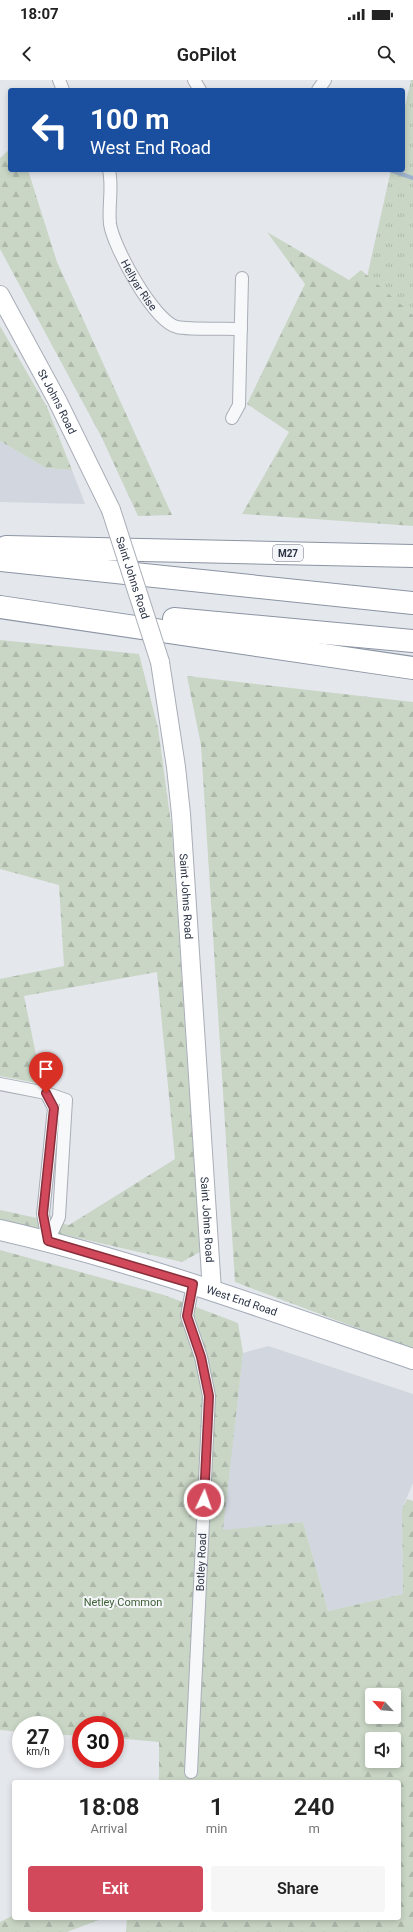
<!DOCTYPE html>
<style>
body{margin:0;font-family:Roboto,sans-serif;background:#f6f6f6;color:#222;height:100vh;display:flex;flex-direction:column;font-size:15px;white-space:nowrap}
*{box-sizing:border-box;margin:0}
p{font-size:13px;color:#767676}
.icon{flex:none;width:22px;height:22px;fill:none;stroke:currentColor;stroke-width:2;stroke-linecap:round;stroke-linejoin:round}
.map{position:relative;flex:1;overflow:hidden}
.panel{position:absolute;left:12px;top:1700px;width:389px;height:140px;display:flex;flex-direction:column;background:#fff;border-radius:4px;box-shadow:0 2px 6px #0003}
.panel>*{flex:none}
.hud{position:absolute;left:8px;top:8px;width:397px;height:84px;border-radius:4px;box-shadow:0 2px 6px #0003;background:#1a4fa0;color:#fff;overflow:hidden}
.needle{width:26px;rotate:296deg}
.fabs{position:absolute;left:365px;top:1608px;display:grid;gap:8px}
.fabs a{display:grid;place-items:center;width:36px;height:36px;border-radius:4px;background:#fff;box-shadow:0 2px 6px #0003;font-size:20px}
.speed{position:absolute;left:12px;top:1636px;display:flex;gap:8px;font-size:20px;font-weight:700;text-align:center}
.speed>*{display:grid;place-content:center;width:52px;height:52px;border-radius:50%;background:#fff;box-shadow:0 2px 6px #0003;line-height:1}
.speed small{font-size:10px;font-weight:400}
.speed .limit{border:6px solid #d22;background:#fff;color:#111}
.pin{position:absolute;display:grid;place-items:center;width:34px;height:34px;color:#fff;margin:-41px -17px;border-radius:50% 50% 50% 0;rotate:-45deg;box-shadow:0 0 4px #0007}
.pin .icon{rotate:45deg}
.me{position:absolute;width:44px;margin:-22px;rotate:3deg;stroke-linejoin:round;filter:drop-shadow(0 0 3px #0008)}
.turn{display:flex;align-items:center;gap:14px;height:84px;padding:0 16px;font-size:18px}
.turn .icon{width:52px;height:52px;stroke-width:2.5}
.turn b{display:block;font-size:28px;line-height:34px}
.eta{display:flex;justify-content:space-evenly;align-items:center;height:68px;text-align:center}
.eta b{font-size:24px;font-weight:600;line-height:28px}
.cta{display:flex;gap:8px;margin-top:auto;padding:8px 16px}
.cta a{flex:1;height:46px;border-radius:4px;background:#d1495b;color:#fff;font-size:16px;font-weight:600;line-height:46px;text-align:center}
.cta a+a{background:#f6f6f6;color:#222}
.status{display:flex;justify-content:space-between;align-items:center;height:28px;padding:0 20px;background:#fff;direction:ltr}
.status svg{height:11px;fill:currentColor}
header{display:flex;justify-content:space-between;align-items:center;height:52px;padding:0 16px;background:#fff;font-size:18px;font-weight:600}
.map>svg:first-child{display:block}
.built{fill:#d2d6de}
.grass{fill:url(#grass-tufts)}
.forest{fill:url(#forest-firs);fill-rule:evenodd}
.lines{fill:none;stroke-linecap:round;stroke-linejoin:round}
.stream{stroke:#9fb4cc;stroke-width:4}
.minor-casing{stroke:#a9aeb7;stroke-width:14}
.secondary-casing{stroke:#a9aeb7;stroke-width:20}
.primary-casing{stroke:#a3abb8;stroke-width:22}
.motorway-casing{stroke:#8b94a3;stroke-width:24}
.minor{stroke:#f7f8fa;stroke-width:12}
.secondary{stroke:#fff;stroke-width:18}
.primary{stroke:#fff;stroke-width:20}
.motorway{stroke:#fff;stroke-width:22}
.secondary-bridge-casing{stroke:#a9aeb7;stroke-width:20;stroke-linecap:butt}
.secondary-bridge{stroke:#fff;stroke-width:18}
.route-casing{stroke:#882f3b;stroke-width:10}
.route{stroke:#d1495b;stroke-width:7}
.labels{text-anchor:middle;stroke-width:4;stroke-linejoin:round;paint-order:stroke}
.shield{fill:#f4f6f9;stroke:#676e7b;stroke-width:1}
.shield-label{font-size:10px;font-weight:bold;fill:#2b3445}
.street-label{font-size:11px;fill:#2b3445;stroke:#f4f6f9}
.park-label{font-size:11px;fill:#3f6138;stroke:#f4f6f9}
</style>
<div class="status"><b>18:07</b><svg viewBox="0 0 49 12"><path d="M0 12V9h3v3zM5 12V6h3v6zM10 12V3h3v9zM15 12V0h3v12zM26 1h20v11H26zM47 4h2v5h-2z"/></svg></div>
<header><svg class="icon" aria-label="back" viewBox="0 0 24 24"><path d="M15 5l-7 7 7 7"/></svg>GoPilot<svg class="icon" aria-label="search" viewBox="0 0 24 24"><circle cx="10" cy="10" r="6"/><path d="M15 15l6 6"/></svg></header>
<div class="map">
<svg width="413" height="1852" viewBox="0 0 413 1852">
<defs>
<pattern id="grass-tufts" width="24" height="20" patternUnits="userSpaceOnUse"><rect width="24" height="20" fill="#c9d6c5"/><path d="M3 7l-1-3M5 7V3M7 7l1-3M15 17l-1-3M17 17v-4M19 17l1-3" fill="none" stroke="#adb8ab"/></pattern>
<pattern id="forest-firs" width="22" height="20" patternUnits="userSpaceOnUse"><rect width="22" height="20" fill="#c9d6c5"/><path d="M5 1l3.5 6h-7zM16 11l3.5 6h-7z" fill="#adb8ab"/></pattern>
</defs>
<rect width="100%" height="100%" fill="#e4e7ec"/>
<g class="built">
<path d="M0 361 46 388 72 390 85 424 0 422Z"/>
<path d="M268 1266 413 1314V1403L402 1429 403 1514 328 1531 303 1442 222 1451 243 1273Z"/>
</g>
<path class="grass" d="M411 0H413V235L367 197 391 90H403V35Z"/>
<g class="forest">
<path d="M10 69V90H28L57 182 172 435 138 436 101 356 0 169V78Z"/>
<path d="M267 152 349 200 361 190 413 235V446L242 434 289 352 247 324 305 204Z"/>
<path d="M0 246 47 327 72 390 46 388 0 361Z"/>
<path d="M0 560 139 574 158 648 172 751 200 1172 182 1182 0 1140V1130L69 1145 175 1079 157 892 24 916 42 1004 0 996V899L64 886 59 805 0 789Z"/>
<path d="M187 596 413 622V1269L235 1202 201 665Z"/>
<path d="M0 1170 164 1215 238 1243 243 1273 223 1450 303 1442 328 1531 403 1514 402 1429 407 1419 413 1421V1852H126L127 1838H399V1702H159V1662L115 1658V1645H81V1656L55 1654V1645H21V1652L0 1650ZM372 1615H394V1637H372ZM372 1659H394V1681H372Z"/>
<path d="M14 1835V1838H104L67 1852H0V1842Z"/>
</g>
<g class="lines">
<path class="stream" d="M390 90 413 98"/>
<g class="minor-casing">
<g id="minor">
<path d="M59 0 63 10"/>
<path d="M194 0 200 10"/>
<path d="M318 10 325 0"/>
<path id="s1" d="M109 90C113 108 108 126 110 144 113 166 154 242 177 247 193 250 223 248 241 249"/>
<path d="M232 338 239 325 242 198"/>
<path d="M0 1004 46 1013 66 1020 59 1137 48 1161"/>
<path d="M46 1013 54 1028 43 1134 48 1161"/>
<path id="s2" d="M191 1692 209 1316 201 1277 187 1236 193 1204"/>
</g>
</g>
<g class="secondary-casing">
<g id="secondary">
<path id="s3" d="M0 215 57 320 111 430"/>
<path id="s4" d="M160 582 176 687 181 734 212 1211"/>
</g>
</g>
<g class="primary-casing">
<g id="primary">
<path id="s5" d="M0 1150C140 1182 277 1233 413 1279"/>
</g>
</g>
<g class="motorway-casing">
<g id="motorway">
<path d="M6 467 413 476"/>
<path d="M0 480 413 523"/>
<path d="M0 527 413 588"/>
<path d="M174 539 413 561"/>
</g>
</g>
<use href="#minor" class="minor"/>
<use href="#secondary" class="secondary"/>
<use href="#primary" class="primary"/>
<use href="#motorway" class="motorway"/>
<g class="secondary-bridge-casing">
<g id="secondary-bridge">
<path id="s6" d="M111 430 160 582"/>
</g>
</g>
<use href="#secondary-bridge" class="secondary-bridge"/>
</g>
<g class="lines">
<g class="route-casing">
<path id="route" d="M46 1013 54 1028 43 1134 48 1161 193 1204 187 1236 201 1277 209 1316 204 1420"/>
</g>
<use href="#route" class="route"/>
</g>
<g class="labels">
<rect class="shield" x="273" y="465" width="30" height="16" rx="3"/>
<g class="shield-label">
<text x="288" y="477">M27</text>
</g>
<g class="street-label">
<text dy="4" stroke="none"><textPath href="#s1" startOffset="122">Hellyar Rise</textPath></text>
<text dy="4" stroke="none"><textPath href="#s3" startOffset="121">St Johns Road</textPath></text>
<text dy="4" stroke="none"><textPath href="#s6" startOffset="71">Saint Johns Road</textPath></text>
<text dy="4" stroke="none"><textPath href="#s4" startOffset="236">Saint Johns Road</textPath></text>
<text dy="4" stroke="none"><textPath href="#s4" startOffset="560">Saint Johns Road</textPath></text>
<text dy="4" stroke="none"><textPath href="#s5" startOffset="252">West End Road</textPath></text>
<text dy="4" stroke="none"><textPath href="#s2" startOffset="210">Botley Road</textPath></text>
</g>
<g class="park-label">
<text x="123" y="1526">Netley Common</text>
</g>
</g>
</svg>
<div class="fabs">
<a><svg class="needle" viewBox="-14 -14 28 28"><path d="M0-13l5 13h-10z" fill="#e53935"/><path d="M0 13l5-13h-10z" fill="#767676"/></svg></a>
<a><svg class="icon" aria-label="sound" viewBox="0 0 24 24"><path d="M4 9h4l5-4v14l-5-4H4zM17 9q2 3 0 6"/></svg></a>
</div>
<div class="speed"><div>27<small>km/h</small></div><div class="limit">30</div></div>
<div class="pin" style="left:46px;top:1013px;background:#d93025"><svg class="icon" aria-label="arrive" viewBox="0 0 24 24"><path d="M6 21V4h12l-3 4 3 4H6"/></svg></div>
<svg class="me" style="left:204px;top:1420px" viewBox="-20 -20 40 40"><circle r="17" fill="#d1495b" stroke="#fff" stroke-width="3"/><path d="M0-11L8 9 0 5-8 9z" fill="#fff"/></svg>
<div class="hud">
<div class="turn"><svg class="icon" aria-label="left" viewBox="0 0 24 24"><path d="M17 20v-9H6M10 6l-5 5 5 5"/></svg><div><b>100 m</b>West End Road</div></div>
</div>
<section class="panel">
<div class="eta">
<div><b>18:08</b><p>Arrival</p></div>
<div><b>1</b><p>min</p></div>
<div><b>240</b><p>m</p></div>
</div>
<div class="cta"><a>Exit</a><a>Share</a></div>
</section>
</div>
